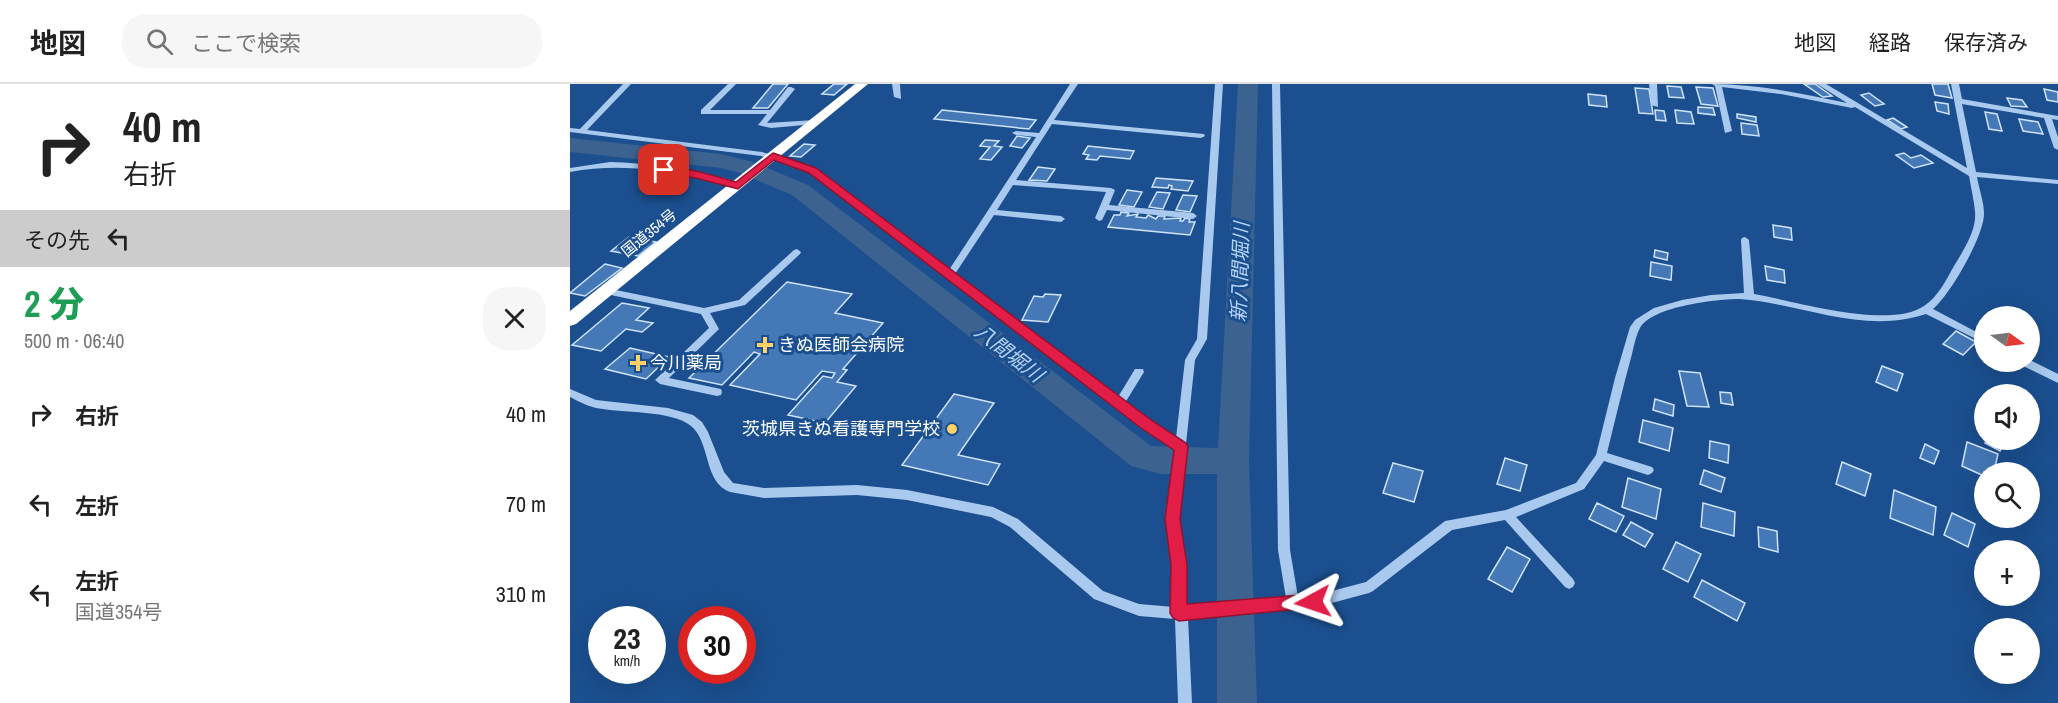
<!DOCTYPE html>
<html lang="ja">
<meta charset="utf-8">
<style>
body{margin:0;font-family:"Archivo Narrow","Noto Sans JP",sans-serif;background:#f6f6f6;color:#222;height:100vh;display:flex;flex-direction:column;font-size:22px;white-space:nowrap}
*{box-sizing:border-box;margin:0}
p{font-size:20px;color:#767676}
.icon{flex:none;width:33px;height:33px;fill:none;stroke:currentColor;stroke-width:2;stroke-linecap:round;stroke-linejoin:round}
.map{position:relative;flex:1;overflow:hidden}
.sheet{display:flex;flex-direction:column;background:#fff;width:570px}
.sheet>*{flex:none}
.hud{background:#fff;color:#222;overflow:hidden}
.needle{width:39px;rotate:104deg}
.buttons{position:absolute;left:1404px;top:222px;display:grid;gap:12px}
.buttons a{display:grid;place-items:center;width:66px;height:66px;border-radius:50%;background:#fff;box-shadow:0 6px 24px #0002;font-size:30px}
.speed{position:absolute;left:18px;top:522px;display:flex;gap:12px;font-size:30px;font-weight:700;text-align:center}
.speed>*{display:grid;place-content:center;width:78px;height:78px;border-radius:50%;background:#fff;box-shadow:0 6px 24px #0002;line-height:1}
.speed small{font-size:15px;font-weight:400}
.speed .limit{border:9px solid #d22;background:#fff;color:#111}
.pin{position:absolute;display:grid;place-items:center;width:51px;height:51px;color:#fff;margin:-26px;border-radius:12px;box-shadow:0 3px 9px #0006}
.me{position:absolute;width:66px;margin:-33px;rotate:265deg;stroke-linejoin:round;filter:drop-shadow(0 0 4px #0008)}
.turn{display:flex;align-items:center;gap:21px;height:126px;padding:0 24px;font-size:27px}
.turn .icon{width:78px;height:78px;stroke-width:2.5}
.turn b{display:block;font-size:42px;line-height:51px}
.then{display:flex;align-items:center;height:57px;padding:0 24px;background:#0003;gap:12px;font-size:22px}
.round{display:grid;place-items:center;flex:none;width:63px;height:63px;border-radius:24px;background:#f6f6f6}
.summary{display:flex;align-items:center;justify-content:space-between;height:102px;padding:0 24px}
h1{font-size:36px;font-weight:800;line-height:45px;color:#1e9e55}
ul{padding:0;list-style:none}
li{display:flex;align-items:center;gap:18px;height:90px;padding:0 24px}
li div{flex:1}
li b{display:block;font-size:22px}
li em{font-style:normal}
header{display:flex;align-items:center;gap:36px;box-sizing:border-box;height:84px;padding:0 30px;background:#fff;border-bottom:2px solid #e0e0e0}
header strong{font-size:28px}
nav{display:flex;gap:33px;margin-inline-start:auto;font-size:21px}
.search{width:420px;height:54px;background:#f6f6f6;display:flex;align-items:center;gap:15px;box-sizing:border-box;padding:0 21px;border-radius:24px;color:#767676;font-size:22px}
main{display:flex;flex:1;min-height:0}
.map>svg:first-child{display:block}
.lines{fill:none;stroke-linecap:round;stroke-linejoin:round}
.river{fill:#3c6290;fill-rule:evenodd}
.building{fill:#4478b7;stroke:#cfe3fa;stroke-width:1.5}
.minor{fill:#a9c9ee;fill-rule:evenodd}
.highway{fill:#fff;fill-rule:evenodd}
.route{fill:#e11d48;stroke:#92132f;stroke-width:1.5}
.poi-dot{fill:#ffd166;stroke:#1b4f8f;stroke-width:2}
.labels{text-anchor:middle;stroke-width:6;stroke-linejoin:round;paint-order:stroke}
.far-street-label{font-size:15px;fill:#fff;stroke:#1b4f8f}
.poi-label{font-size:18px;fill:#fff;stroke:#1b4f8f;text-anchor:start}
.water-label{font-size:20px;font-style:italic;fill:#b5d3f5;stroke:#1b4f8f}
</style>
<header>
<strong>地図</strong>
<div class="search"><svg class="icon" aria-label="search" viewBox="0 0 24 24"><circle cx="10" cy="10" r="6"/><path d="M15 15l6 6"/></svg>ここで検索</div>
<nav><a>地図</a><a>経路</a><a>保存済み</a></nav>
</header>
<main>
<section class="sheet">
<div class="hud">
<div class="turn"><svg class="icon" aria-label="right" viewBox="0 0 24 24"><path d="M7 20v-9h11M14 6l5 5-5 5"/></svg><div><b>40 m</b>右折</div></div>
<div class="then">その先<svg class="icon" aria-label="left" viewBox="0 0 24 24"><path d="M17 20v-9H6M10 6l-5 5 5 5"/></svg></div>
</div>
<div class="summary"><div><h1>2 分</h1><p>500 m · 06:40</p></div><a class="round"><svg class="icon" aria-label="close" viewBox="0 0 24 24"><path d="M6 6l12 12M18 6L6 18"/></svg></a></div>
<ul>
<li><svg class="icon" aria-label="right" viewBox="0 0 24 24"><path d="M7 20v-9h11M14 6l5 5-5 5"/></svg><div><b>右折</b></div><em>40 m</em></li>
<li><svg class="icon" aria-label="left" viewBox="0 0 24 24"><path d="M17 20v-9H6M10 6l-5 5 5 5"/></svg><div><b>左折</b></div><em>70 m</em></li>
<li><svg class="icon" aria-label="left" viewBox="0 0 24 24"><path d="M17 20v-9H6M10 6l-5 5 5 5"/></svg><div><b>左折</b><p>国道354号</p></div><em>310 m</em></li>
</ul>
</section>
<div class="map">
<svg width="1488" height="619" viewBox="0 0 1488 619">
<rect width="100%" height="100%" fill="#1b4f8f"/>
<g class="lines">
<path class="river" d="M668 0H688L679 377 687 619H647V390H591L561 382 222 111 167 88 151 84 0 68V54L151 70 183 78 238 101 581 362 648 364Z"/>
</g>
<g class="building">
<path d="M203 0H218L198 24H183Z"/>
<path d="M264 0H277L264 11 252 10Z"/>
<path d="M1234 0H1245L1262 12 1253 13Z"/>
<path d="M1362 0H1378L1382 14 1365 11Z"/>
<path d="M1097 2 1111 3 1114 14 1099 13Z"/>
<path d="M1126 3 1143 4 1148 22 1131 20Z"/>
<path d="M1065 4 1079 5 1083 30 1069 29Z"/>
<path d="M1474 5 1488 8V18L1477 16Z"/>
<path d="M1299 9 1314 20 1305 22 1291 11Z"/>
<path d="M1018 10 1036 12 1037 23 1019 21Z"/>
<path d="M1437 14 1452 16 1457 23 1441 22Z"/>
<path d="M1365 18 1378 20 1379 30 1367 27Z"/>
<path d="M1128 23 1143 24 1145 31 1128 29Z"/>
<path d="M372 26 466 36 459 45 364 35Z"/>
<path d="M1085 26 1094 27 1096 37 1086 36Z"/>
<path d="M1105 26 1121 28 1124 40 1107 39Z"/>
<path d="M1415 28 1427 30 1432 47 1419 45Z"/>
<path d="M1167 30 1186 33V38L1167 34Z"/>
<path d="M1323 34 1337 43 1331 45 1317 36Z"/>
<path d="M1449 35 1468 38 1473 50 1453 47Z"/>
<path d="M1171 39 1187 41 1189 52 1172 50Z"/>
<path d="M447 52 460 54 452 64 440 62Z"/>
<path d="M415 56 429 57 424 62 432 63 421 76 410 75 420 63 410 62Z"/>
<path d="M234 60 245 61 231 73 220 72Z"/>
<path d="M518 62 564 67 560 75 530 72 527 76 516 75 519 71 513 70Z"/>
<path d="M1334 69 1341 74 1351 71 1363 79 1344 84 1326 71Z"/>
<path d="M468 83 485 85 477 97 459 96Z"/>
<path d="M586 94 623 97 618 107 601 105 602 102 599 101 598 104 582 103Z"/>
<path d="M557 106 572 108 564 123 549 121Z"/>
<path d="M587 108 600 109 593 125 579 123Z"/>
<path d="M613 111 627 112 620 128 606 126Z"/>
<path d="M551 128 559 129 557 132 568 130 566 133 576 134 578 131 586 135 588 132H595L594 135 611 134 610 137H613L615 134 620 135 619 138H625L620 151 538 143 544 131H550Z"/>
<path d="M1203 141 1221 144 1222 156 1204 153Z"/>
<path d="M59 153 86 158 68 172 41 167Z"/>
<path d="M1085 166 1098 169 1097 176 1084 173Z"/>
<path d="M1081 178 1102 182 1101 196 1080 192Z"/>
<path d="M35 180 52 184 15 212 0 209Z"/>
<path d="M1195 182 1214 186 1215 199 1197 196Z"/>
<path d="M217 198 282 210 265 229 313 239 273 285 277 286 267 298 286 302 255 339 218 331 253 292 262 294 265 289 252 287 226 316 160 301 190 270 184 268 152 301 119 294Z"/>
<path d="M475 210 491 211 478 238 452 236 464 212 473 213Z"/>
<path d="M52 219 79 224 66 236 83 239 72 248 56 245 31 267 2 261Z"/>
<path d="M1386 247 1406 258 1393 271 1373 260Z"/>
<path d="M60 264 99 273 76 295 35 285Z"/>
<path d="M1312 282 1333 290 1327 307 1306 298Z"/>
<path d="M1109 287 1130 289 1139 323 1117 322Z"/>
<path d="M1150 308 1161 309 1163 321 1151 319Z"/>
<path d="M384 310 424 319 388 371 430 380 418 401 332 381Z"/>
<path d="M1085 315 1104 321 1103 332 1083 326Z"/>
<path d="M1073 336 1103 344 1099 367 1069 358Z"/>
<path d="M1417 356H1424L1433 360 1430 367 1415 359Z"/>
<path d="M1140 357 1159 361 1158 379 1139 374Z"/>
<path d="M1397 358 1428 370 1424 388H1414V392L1392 382Z"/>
<path d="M1355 360 1369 367 1364 380 1350 374Z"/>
<path d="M935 374 957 381 950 407 927 400Z"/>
<path d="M1272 378 1301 390 1295 412 1266 400Z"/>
<path d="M823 379 853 387 844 418 813 409Z"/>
<path d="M1134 386 1155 394 1151 408 1130 400Z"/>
<path d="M1058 394 1091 405 1086 435 1052 423Z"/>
<path d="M1324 406 1366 423 1363 451 1320 434Z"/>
<path d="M1027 419 1054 432 1046 448 1019 435Z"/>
<path d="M1133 419 1165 428 1164 452 1131 443Z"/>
<path d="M1382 429 1405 440 1398 463 1374 451Z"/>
<path d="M1061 438 1083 450 1075 463 1053 451Z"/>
<path d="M1188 443 1207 447 1208 468 1189 463Z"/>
<path d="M1106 458 1131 470 1118 498 1093 485Z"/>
<path d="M937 463 960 475 942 508 918 495Z"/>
<path d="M1132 496 1175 519 1167 537 1124 513Z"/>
</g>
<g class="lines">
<g class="minor">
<path d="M53 0H61L17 46 192 68 245 84 379 186 466 53 446 51 442 49 446 47 469 49 500 0H508L484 36 634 50 635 52 631 54 482 40 446 96 541 104 545 106 539 121 623 129 627 132 623 135 537 126 532 136 529 137 525 134 536 108 443 101 427 126 491 132 495 135 491 138 424 131 385 190 548 313 565 285H573L574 288 555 319 606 354 615 276 627 255 645 0H653L637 255 625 276 608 435 615 481 617 522 716 514 708 466 702 0H710L720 466 728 513 743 512 796 498 875 437 936 426 1006 399 1026 371 1045 294 1060 243 1065 236 1084 224 1112 216 1141 211 1174 209 1171 156 1172 154 1175 153 1179 156 1184 210C1225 217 1319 246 1354 222 1368 213 1376 196 1384 182 1393 167 1407 146 1405 128 1404 116 1401 104 1399 92L1285 23 1282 24 1211 10 1152 3 1162 47 1155 49 1145 2 1142 0C1188 0 1233 10 1277 19L1247 0H1256L1397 84 1381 0H1389L1392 15 1488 32V36L1482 35 1488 53V66L1484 64 1474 34 1392 20 1406 88 1488 96V100L1407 93C1409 105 1414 118 1414 130 1414 152 1380 211 1363 225L1414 252V259L1356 230C1293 251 1234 220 1170 215 1148 215 1082 222 1070 244 1066 251 1064 262 1062 270 1053 303 1045 336 1037 369L1082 383 1084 386 1082 389 1078 391 1034 377 1014 405 946 433 1003 495 1005 499 1003 503 999 505 995 503 935 436 882 446 803 507 799 509 743 524 618 534 622 619H608L605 535 569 532 524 515 440 443 421 433 337 416 287 411 194 414 160 408C133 398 141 358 121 342 102 326 51 329 26 324 17 322 8 317 0 313V305L26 316 98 324 123 331 132 338 138 348 154 388 163 399 194 404 287 401 337 406 423 423 448 435 533 507 569 520 604 523 603 481 596 435 605 365 545 323 239 88 191 72 0 48V44L10 45Z"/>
<path d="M158 0H166L140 26H200L218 3H221L225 5 197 39 245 36 249 38 245 40 201 44 188 41 197 30H131V26Z"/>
<path d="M322 0H330L331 15 324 13Z"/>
<path d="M1079 0H1087L1088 23 1081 21Z"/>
<path d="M40 78C76 79 110 84 145 92 154 94 165 96 172 101L168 103C112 89 58 77 0 88V84Z"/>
<path d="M227 165 231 168 230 170 175 221 140 229 149 245 147 247 99 294 151 305 152 308 151 311 147 312 90 300 85 296 139 244 131 230 36 210 31 207 36 204 134 224 169 216 224 166Z"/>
<path d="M1460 276 1488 290V299L1451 281 1450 278H1460Z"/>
</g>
<path class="highway" d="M285 0H298L6 240 0 242V227Z"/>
</g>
<path class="route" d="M203 69 246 84 581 336 616 359 618 363 610 435 617 481V520L743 510 749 512 751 518 749 523 609 537 603 534 600 529 601 481 595 435 604 366 571 344 239 89 204 76 168 105 126 94 94 89 89 86C100 77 150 94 166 98Z"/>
<g class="poi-dot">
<path d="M192 252h6v6h6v6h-6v6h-6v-6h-6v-6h6z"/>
<path d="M65 270h6v6h6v6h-6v6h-6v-6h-6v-6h6z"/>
<circle cx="382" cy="345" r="6"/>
</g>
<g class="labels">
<g class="far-street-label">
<text transform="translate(79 149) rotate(-39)" y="5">国道354号</text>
</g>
<g class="poi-label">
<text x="208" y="267">きぬ医師会病院</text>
<text x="80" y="285">今川薬局</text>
<text x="370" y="351" text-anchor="end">茨城県きぬ看護専門学校</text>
</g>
<g class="water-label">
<text transform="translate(670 188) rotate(-88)" y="7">新八間堀川</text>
<text transform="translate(439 269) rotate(38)" y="7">八間堀川</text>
</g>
</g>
</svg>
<div class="buttons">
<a><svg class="needle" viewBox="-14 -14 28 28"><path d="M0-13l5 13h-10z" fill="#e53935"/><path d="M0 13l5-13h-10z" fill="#767676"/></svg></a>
<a><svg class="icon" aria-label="sound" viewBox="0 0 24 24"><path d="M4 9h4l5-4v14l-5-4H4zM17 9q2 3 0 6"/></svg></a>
<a><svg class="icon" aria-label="search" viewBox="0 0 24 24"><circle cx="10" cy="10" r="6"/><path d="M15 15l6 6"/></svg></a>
<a>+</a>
<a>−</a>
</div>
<div class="speed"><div>23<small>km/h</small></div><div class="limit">30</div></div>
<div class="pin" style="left:94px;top:86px;background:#d93025"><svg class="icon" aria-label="arrive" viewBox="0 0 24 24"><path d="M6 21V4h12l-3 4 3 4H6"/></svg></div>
<svg class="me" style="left:743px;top:518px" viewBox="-20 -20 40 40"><path d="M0-17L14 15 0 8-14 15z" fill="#e11d48" stroke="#fff" stroke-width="4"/></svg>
</div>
</main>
